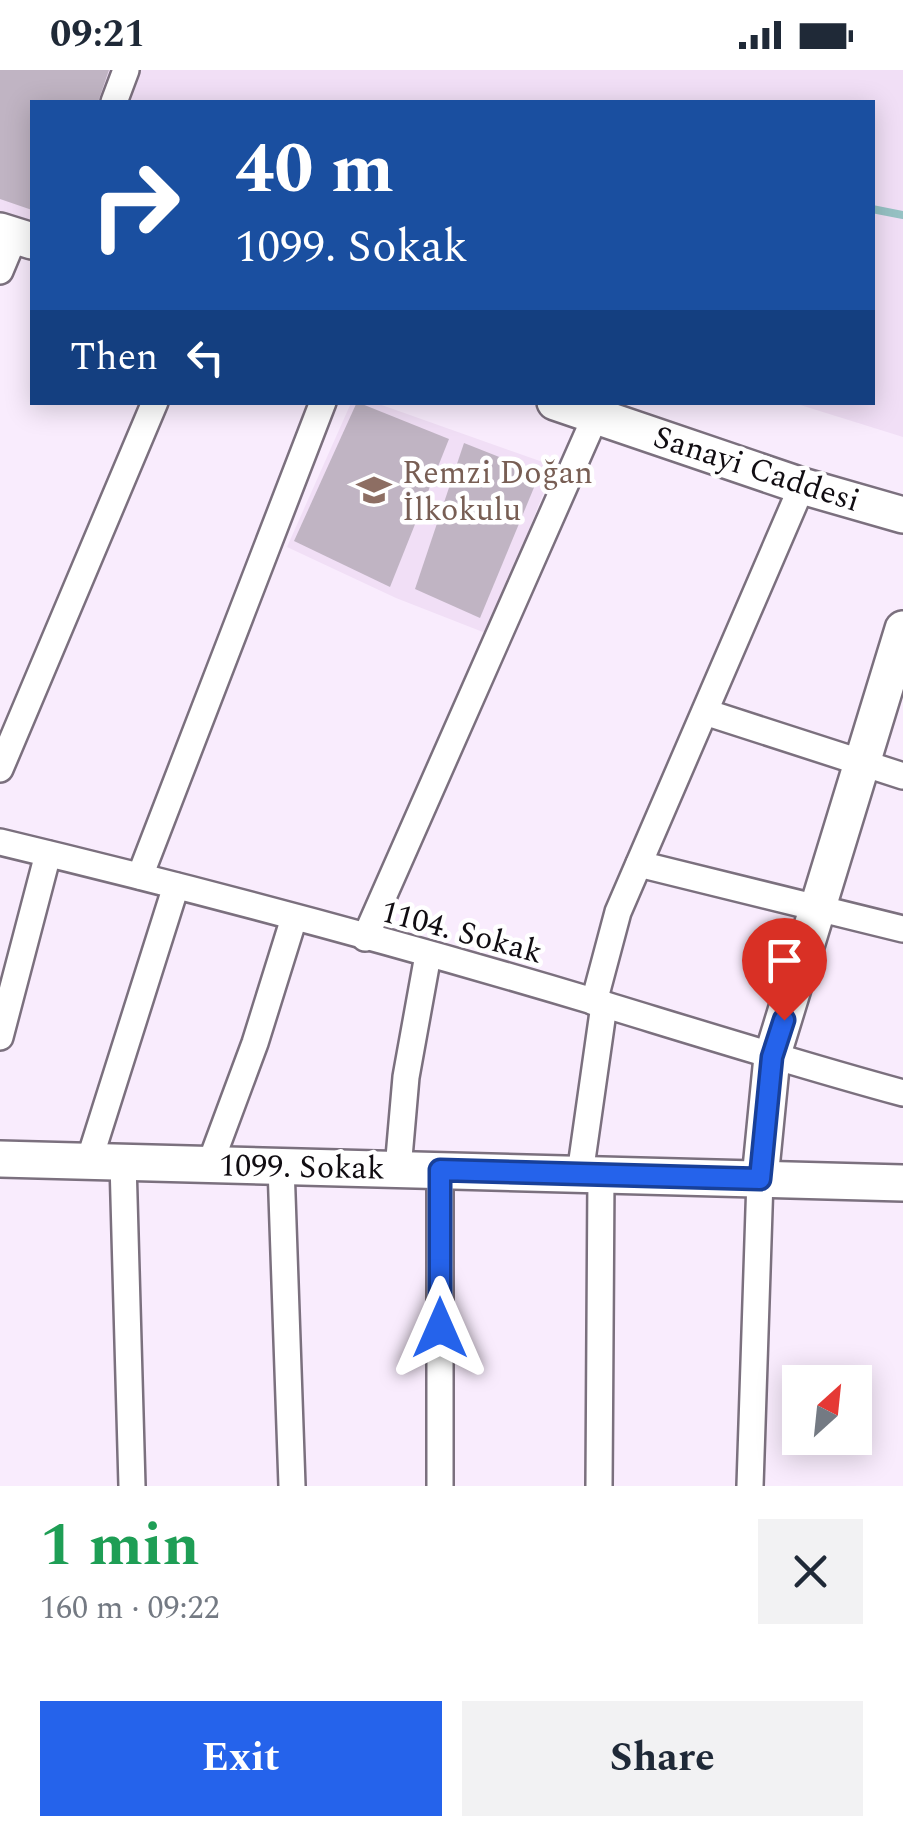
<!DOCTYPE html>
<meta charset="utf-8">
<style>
body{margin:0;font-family:Spectral,serif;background:#f2f2f3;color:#1f2937;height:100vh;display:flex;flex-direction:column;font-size:38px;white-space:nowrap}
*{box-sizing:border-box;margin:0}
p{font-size:32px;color:#747a83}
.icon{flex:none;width:55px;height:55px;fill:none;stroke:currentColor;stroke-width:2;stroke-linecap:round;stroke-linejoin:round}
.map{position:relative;height:1416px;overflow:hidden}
.panel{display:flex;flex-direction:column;background:#fff;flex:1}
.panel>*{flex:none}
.top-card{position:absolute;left:30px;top:30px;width:845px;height:305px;border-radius:0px;box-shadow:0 5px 25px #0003;background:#1a4fa0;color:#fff;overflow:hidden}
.needle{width:65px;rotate:27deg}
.tools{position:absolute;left:782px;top:1295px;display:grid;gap:20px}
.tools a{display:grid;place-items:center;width:90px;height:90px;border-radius:0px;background:#fff;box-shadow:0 5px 25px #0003;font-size:50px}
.pin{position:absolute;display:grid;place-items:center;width:85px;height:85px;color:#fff;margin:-102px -42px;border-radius:50% 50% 50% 0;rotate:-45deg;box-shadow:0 0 10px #0007}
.pin .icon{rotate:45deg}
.me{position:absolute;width:110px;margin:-55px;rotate:0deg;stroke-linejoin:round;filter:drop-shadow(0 0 8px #0008)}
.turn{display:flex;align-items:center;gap:35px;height:210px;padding:0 40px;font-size:45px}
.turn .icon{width:130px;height:130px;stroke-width:2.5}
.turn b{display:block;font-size:70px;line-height:85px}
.then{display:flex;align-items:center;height:95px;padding:0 40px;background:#0003;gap:20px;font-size:38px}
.round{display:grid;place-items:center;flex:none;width:105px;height:105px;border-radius:0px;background:#f2f2f3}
.headline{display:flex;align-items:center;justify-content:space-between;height:170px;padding:0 40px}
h1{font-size:60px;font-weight:700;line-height:75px;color:#1e9e55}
.button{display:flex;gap:20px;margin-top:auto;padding:20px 40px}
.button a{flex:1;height:115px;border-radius:0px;background:#2563eb;color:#fff;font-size:40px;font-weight:700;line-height:115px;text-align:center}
.button a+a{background:#f2f2f3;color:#1f2937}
.status{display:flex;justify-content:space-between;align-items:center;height:70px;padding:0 50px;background:#fff;direction:ltr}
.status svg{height:28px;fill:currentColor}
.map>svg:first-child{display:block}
.built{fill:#f1dff6}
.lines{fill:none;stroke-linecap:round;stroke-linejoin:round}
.stream{stroke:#96c2c4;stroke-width:8}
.building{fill:#c0b4c3}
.street-casing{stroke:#7b707e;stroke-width:30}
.secondary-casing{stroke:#7b707e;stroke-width:40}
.street{stroke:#fff;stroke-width:25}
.secondary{stroke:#fff;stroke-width:35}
.route-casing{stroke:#184099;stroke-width:25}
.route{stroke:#2563eb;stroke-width:18}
.labels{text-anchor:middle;stroke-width:9;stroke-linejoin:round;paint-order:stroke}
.street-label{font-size:32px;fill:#110d12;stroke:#fff}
.education-label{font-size:32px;fill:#785e54;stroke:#fff;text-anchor:start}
</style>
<div class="status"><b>09:21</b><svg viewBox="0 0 49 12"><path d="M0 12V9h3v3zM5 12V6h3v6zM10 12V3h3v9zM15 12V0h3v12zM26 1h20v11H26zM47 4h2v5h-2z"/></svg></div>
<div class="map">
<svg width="903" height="1416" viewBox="0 0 903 1416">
<rect width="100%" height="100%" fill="#f9ecfd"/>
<g class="built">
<path d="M0 0H903V367L794 333 872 332V32H32V156L0 146Z"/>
<path d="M351 333H376L554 396 488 564 396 528 287 477Z"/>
</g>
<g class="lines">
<path class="stream" d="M872 139 903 145"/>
</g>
<g class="building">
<path d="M0 0H109L98 32H32V140L0 129Z"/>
<path d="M357 332 449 369 390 517 294 471Z"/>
<path d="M464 373 540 403 480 548 415 519Z"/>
</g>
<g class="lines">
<g class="street-casing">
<g id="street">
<path d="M114 32 126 0"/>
<path d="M0 201 15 165"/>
<path d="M705 642 903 706"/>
<path d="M0 699 155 332"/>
<path d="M0 772C200 820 399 873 596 932 698 963 800 995 903 1023"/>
<path d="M639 794 903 859"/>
<path d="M140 806 323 332"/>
<path d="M365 868 596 345"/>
<path d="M594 932 618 842 802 416"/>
<path d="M0 967 48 784"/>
<path d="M89 1091 176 816"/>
<path d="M123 1092 132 1416"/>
<path d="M210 1094 255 973 294 848"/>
<path d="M281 1096 292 1416"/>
<path d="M398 1099 406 1007 428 885"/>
<path d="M580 1104 604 935"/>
<path d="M440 1416V1100"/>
<path d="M599 1416 601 1105"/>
<path d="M750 1416 760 1109"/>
</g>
</g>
<g class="secondary-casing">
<g id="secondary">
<path d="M0 161 32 171"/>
<path d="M555 332 802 416 903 445"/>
<path d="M0 1089 903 1113"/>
<path d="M760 1109 772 987 903 559"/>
</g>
</g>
<use href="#street" class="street"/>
<use href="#secondary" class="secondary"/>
</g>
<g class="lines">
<g class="route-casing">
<path id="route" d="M440 1258V1100L760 1109 772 987 784 950"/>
</g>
<use href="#route" class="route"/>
</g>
<defs>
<g id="school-bare" transform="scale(2.7)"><path d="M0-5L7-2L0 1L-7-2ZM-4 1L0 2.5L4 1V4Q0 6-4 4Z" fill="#8d6e63" stroke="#fff" stroke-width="2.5" paint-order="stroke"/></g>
</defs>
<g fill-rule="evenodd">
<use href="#school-bare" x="374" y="420"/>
</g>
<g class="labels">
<g class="street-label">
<text transform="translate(757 398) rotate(18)" y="11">Sanayi Caddesi</text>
<text transform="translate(462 861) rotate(15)" y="11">1104. Sokak</text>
<text transform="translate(302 1096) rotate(1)" y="11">1099. Sokak</text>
</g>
<g class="education-label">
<text x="402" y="413">Remzi Doğan<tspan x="402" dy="37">İlkokulu</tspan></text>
</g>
</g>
</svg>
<div class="tools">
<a><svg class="needle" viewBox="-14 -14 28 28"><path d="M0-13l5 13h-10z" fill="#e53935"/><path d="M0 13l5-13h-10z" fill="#747a83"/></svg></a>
</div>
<div class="pin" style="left:784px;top:950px;background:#d93025"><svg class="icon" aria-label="arrive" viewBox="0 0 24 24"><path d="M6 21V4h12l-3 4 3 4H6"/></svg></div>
<svg class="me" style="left:440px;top:1258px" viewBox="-20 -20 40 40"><path d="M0-17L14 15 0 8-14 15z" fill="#2563eb" stroke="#fff" stroke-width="4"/></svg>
<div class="top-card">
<div class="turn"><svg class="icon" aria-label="right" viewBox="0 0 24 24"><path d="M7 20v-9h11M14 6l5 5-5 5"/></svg><div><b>40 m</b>1099. Sokak</div></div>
<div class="then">Then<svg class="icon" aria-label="left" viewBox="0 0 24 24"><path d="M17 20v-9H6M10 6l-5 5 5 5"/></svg></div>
</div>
</div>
<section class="panel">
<div class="headline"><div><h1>1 min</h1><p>160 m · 09:22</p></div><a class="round"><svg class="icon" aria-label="close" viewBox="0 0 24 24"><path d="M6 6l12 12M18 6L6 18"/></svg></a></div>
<div class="button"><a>Exit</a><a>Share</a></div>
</section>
